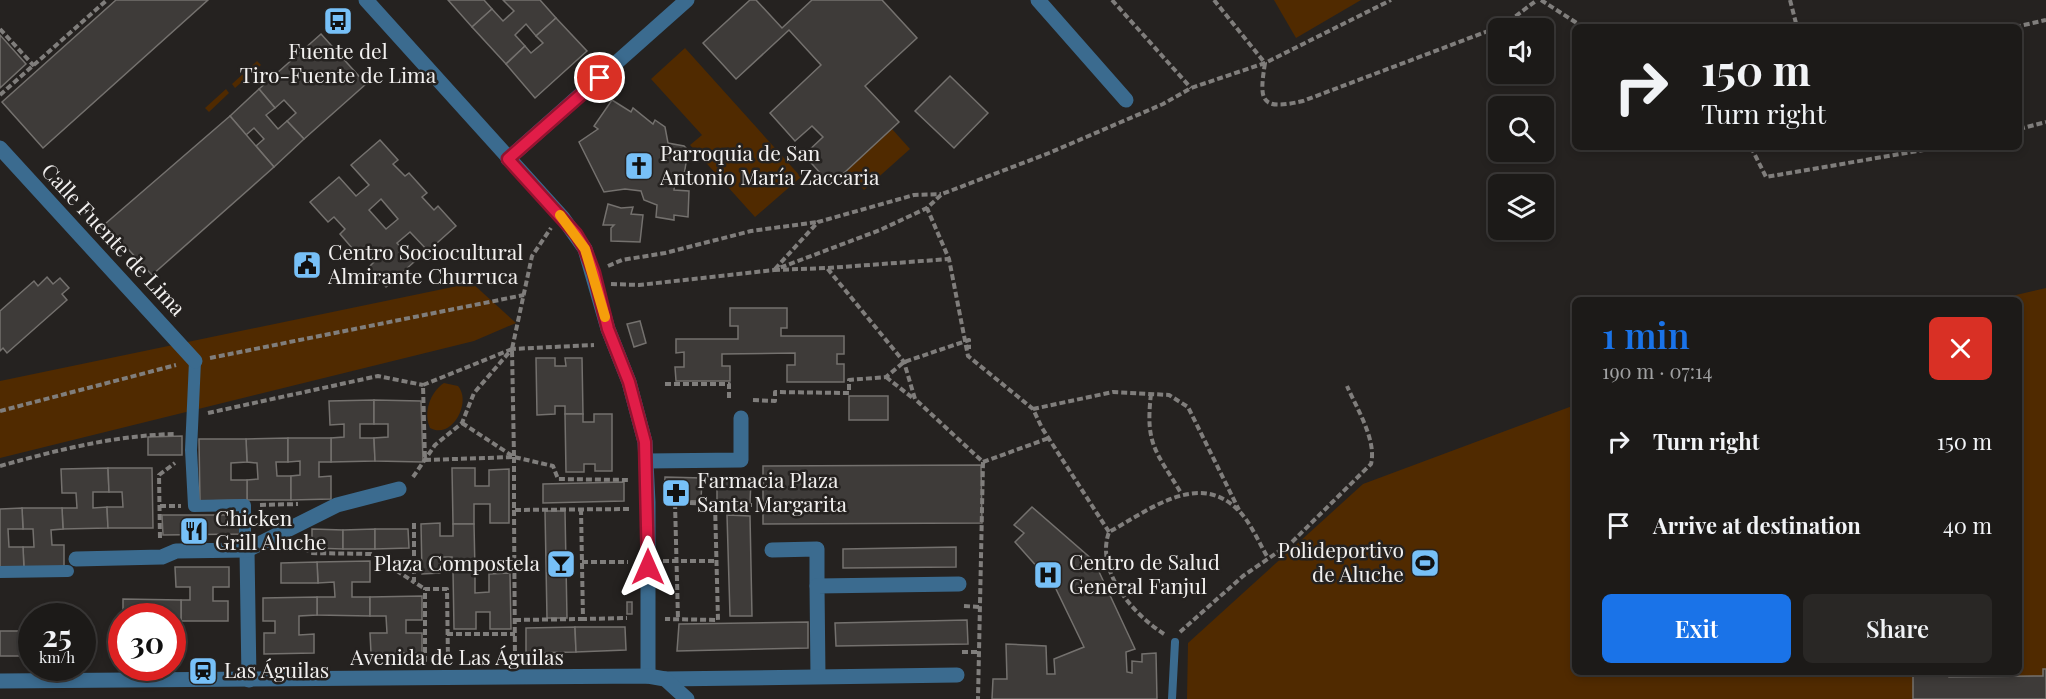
<!DOCTYPE html>
<meta charset="utf-8">
<style>
body{margin:0;font-family:"Playfair Display",serif;background:#292725;color:#f1f3f6;height:100vh;display:flex;flex-direction:column;font-size:22px;white-space:nowrap}
*{box-sizing:border-box;margin:0}
p{font-size:20px;color:#a0a1a2}
.icon{flex:none;width:33px;height:33px;fill:none;stroke:currentColor;stroke-width:2;stroke-linecap:round;stroke-linejoin:round}
.map{position:relative;flex:1;overflow:hidden}
.drawer{position:absolute;left:1572px;top:297px;width:450px;height:378px;display:flex;flex-direction:column;background:#1c1a18;border-radius:9px;box-shadow:0 3px 9px #0003,0 0 0 2px #3a3837}
.drawer>*{flex:none}
.hud{position:absolute;left:1572px;top:24px;width:450px;height:126px;border-radius:9px;box-shadow:0 3px 9px #0003,0 0 0 2px #3a3837;background:#1c1a18;color:#f1f3f6;overflow:hidden}
.fabs{position:absolute;left:1488px;top:18px;display:grid;gap:12px}
.fabs a{display:grid;place-items:center;width:66px;height:66px;border-radius:9px;background:#1c1a18;box-shadow:0 3px 9px #0003,0 0 0 2px #3a3837;font-size:30px}
.speed{position:absolute;left:18px;top:603px;display:flex;gap:12px;font-size:30px;font-weight:700;text-align:center}
.speed>*{display:grid;place-content:center;width:78px;height:78px;border-radius:50%;background:#1c1a18;box-shadow:0 3px 9px #0003,0 0 0 2px #3a3837;line-height:1}
.speed small{font-size:15px;font-weight:400}
.speed .limit{border:9px solid #d22;background:#fff;color:#111}
.pin{position:absolute;display:grid;place-items:center;width:51px;height:51px;color:#fff;margin:-26px;border:3px solid #fff;border-radius:50%;box-shadow:0 2px 6px #0007}
.me{position:absolute;width:66px;margin:-33px;rotate:0deg;stroke-linejoin:round;filter:drop-shadow(0 0 4px #0008)}
.turn{display:flex;align-items:center;gap:21px;height:126px;padding:0 30px;font-size:27px}
.turn .icon{width:78px;height:78px;stroke-width:2.5}
.turn b{display:block;font-size:42px;line-height:51px}
.round{display:grid;place-items:center;flex:none;width:63px;height:63px;border-radius:9px;background:#292725}
.head{display:flex;align-items:center;justify-content:space-between;height:102px;padding:0 30px}
h1{font-size:36px;font-weight:600;line-height:45px;color:#1a73e8}
.cta{display:flex;gap:12px;margin-top:auto;padding:12px 30px}
.cta a{flex:1;height:69px;border-radius:9px;background:#1a73e8;color:#fff;font-size:24px;font-weight:600;line-height:69px;text-align:center}
.cta a+a{background:#292725;color:#f1f3f6}
ul{padding:0;list-style:none}
li{display:flex;align-items:center;gap:18px;height:84px;padding:0 30px}
li div{flex:1}
li b{display:block;font-size:22px}
li em{font-style:normal}
.map>svg:first-child{display:block}
.green{fill:#502a00}
.building{fill:#3e3b39;stroke:#74716e;stroke-width:1.5;fill-rule:evenodd}
.lines{fill:none;stroke-linecap:round;stroke-linejoin:round}
.path{stroke:#807e7c;stroke-width:4;stroke-dasharray:6 3;stroke-linecap:butt}
.service{stroke:#3b6b8f;stroke-width:8}
.pedestrian{stroke:#3b6b8f;stroke-width:12}
.minor{stroke:#3b6b8f;stroke-width:15}
.route-casing{stroke:#92132f;stroke-width:15}
.route{stroke:#e11d48;stroke-width:10}
.slow{stroke:#f59e0b;stroke-width:10}
.labels{text-anchor:middle;stroke-width:5;stroke-linejoin:round;paint-order:stroke}
.poi-label{font-size:21px;fill:#f2f0ef;stroke:#252220;text-anchor:start}
.street-label{font-size:21px;fill:#f2f0ef;stroke:#252220}
</style>
<div class="map">
<svg width="2046" height="699" viewBox="0 0 2046 699">
<rect width="100%" height="100%" fill="#252220"/>
<g class="green">
<path d="M1274 0H1361L1296 38Z"/>
<path d="M685 48 801 177 755 217 690 145 702 135 651 79Z"/>
<path d="M257 61 261 65 235 88 232 84Z"/>
<path d="M226 89 229 93 209 112 205 108Z"/>
<path d="M892 129 910 149 864 190 846 170Z"/>
<path d="M472 283 516 323 474 341 0 458V381Z"/>
<path d="M2046 288V699H1187L1188 643 1363 484 1575 405V672H2019V300H1995Z"/>
<path d="M444 383 458 386C472 402 452 440 430 428 423 413 430 392 444 383Z"/>
</g>
<g class="building">
<path d="M116 0H208L43 148 2 102Z"/>
<path d="M448 0H484L492 9 472 27Z"/>
<path d="M503 0H540L556 18 536 36 526 24 515 35 525 46 506 64 472 27 492 9 503 21 514 11Z"/>
<path d="M750 0H756L782 28 812 0H882L917 38 865 86 899 122 831 185 804 155 823 137 812 126 795 141 770 113 821 65 789 30 736 79 703 43Z"/>
<path d="M556 18 587 51 535 98 506 64 525 46 531 53 543 43 536 36Z"/>
<path d="M321 34 366 84 304 139 287 121 296 113 284 100 275 108 259 89Z"/>
<path d="M0 35 26 64 0 88Z"/>
<path d="M950 76 988 113 954 148 915 111Z"/>
<path d="M259 89 275 108 266 115 278 129 287 121 304 139 274 167 256 146 264 139 254 128 246 135 230 116Z"/>
<path d="M612 100 631 112 633 108 653 124 655 120 665 127 668 143 684 146 688 150 683 182 675 181 674 190 689 191 688 217 674 215V220L656 217 657 205 644 200 641 191 625 189 604 192 579 142 598 129 594 126Z"/>
<path d="M230 116 274 167 152 275 105 224Z"/>
<path d="M380 140 398 160 393 164 405 176 409 173 427 193 422 197 434 210 438 206 456 226 428 251 410 232 397 243 414 262 386 287 368 268 374 262 363 250 358 255 340 234 345 229 334 217 328 222 310 202 339 177 356 196 369 185 351 165ZM381 199 398 219 386 229 369 210Z"/>
<path d="M608 204 621 208 633 207 631 214 643 215 640 242 611 241V228L614 225H603Z"/>
<path d="M47 277 53 284 60 278 69 288 62 294 67 300 7 353 3 348 0 351V311L34 281 38 286Z"/>
<path d="M730 308H787V328H781V336H844V354H837V364H844V382H787V365H795V353L722 354V366H730V381H676L675 367H684V352L676 353V339H738V326H730Z"/>
<path d="M640 321 646 343 634 347 627 324Z"/>
<path d="M536 358H555V366H566L565 358H582L583 414H565V406H555V414L537 415Z"/>
<rect x="849" y="396" width="39" height="24"/>
<path d="M374 400V424H360V438H374L375 461 331 462V438L344 437V424L330 425 329 401Z"/>
<path d="M374 400 421 401 423 462 375 461 374 438 388 437V424H374Z"/>
<path d="M565 414H583V422H594V414H612V471H595V464H584V472H566Z"/>
<path d="M182 436V455H148V437Z"/>
<path d="M288 438V462H276L277 476H291V500H247V480L258 479 257 463 247 462 246 439Z"/>
<path d="M288 438H331V462H319V477L331 476V499L291 500V476L300 475V461L288 462Z"/>
<path d="M199 439H246L247 462 231 463V480H247V500L200 501Z"/>
<path d="M981 465 982 523 763 524V466Z"/>
<path d="M108 468 109 492H93V508L107 507 108 528 63 529 62 508H77L76 493H62L61 469Z"/>
<path d="M108 468H152L153 528H108L107 507H123L122 492H109Z"/>
<path d="M452 468H475V486H489V470L509 469V523H490V504H474V524H453Z"/>
<path d="M665 477 702 478 701 501 664 500Z"/>
<path d="M717 479 751 480 750 503 717 502Z"/>
<path d="M624 482V501L543 503V484Z"/>
<path d="M1032 507 1094 561 1135 649 1126 652 1127 672 1132 673V661L1142 662V654L1156 653 1157 699H992L993 679H1007L1006 644 1046 646 1047 674H1055L1054 659 1084 647 1055 587 1015 542 1024 533 1014 525Z"/>
<path d="M22 508H62L63 529 51 530 52 545H64V568L24 569 23 547H34L33 529H23Z"/>
<path d="M22 508 23 529H8L9 547H23L24 569H0V509Z"/>
<path d="M545 511H565L567 618H547Z"/>
<path d="M162 515H242V534L163 535Z"/>
<path d="M727 515 750 516 752 616H730Z"/>
<path d="M440 523V536H453V524H474L475 571H453L452 557H440V573L422 574 421 524Z"/>
<path d="M312 529 343 530V549L312 548Z"/>
<path d="M375 529V549H343V530Z"/>
<path d="M375 529H408L409 548 375 549Z"/>
<path d="M956 547V567L843 568V549Z"/>
<path d="M370 561V582H352V597H370V616L317 615V597H335L334 582 318 583 317 562Z"/>
<path d="M317 562 318 583H281V563Z"/>
<path d="M175 567H229V587H213V601H228V621H181V600H190V587H176Z"/>
<path d="M453 571H475V593L489 592V574L510 573 511 629H490V612H476V629H454Z"/>
<path d="M422 596V620H406V633H422V653H371L370 633H387L386 616H370V597Z"/>
<path d="M317 597V615L299 616V635L314 634V653L264 654V633H275V621H263V598Z"/>
<path d="M123 599 181 600V621H172V616H123Z"/>
<rect x="627" y="602" width="5" height="12"/>
<path d="M967 620 968 644 836 646 835 623Z"/>
<path d="M808 622V648L677 651 679 624Z"/>
<path d="M575 627 576 652 526 653V628Z"/>
<path d="M575 627H625L626 650 576 652Z"/>
<rect x="82" y="630" width="6" height="26"/>
<rect x="0" y="631" width="32" height="25"/>
<rect x="172" y="636" width="3" height="17"/>
<path d="M2043 669H2046V699H1913V672H1949V677L2043 676Z"/>
</g>
<g class="lines">
<g class="path">
<path d="M1112 0 1191 88"/>
<path d="M1214 0 1265 63C1259 101 1260 111 1303 101L1504 25 1537 0"/>
<path d="M1541 0 1583 27"/>
<path d="M1790 0 1797 27"/>
<path d="M2015 27 2046 20"/>
<path d="M0 29 34 66"/>
<path d="M0 95 107 0"/>
<path d="M2019 129 2046 122"/>
<path d="M1751 147 1766 177 1941 147"/>
<path d="M608 266 622 260 665 253 751 231 818 222"/>
<path d="M828 268 949 259"/>
<path d="M775 269 818 222 914 195 941 194"/>
<path d="M774 270 827 268 904 362 915 399 983 462 978 699"/>
<path d="M611 284 639 285 774 270 880 230 927 208"/>
<path d="M512 349 423 385 425 460 514 457 512 349 532 256 551 228"/>
<path d="M210 358 524 295"/>
<path d="M886 377 914 399"/>
<path d="M665 384H729V400"/>
<path d="M1151 394C1145 445 1156 451 1181 493"/>
<path d="M753 400 775 401V392L849 393V380L886 377 904 362 969 340V349"/>
<path d="M1033 409 1113 392 1169 395 1188 407 1239 510"/>
<path d="M0 411 176 365"/>
<path d="M208 413 378 376 423 385"/>
<path d="M462 423 514 457 553 466 558 479 630 480"/>
<path d="M514 457V510L630 509V507"/>
<path d="M983 462 1049 438"/>
<path d="M0 466C57 450 117 435 176 434"/>
<path d="M413 477 435 445 462 423 474 393 512 349 594 345"/>
<path d="M663 502 715 504 718 620 665 619"/>
<path d="M675 503 678 619"/>
<path d="M715 504 752 505"/>
<path d="M260 505 298 504"/>
<path d="M160 506H181"/>
<path d="M581 509 583 619 627 618"/>
<path d="M514 510 515 662"/>
<path d="M414 523V582L425 589"/>
<path d="M1109 532 1042 428 1033 409 968 356 949 259 927 208 942 194 1049 153 1163 104 1191 88 1265 63 1391 0"/>
<path d="M160 538 159 475 175 463"/>
<path d="M304 538 309 553 371 554 414 582"/>
<path d="M663 561H717"/>
<path d="M582 562H628"/>
<path d="M964 606 980 607"/>
<path d="M515 620 583 619"/>
<path d="M1180 632 1243 576 1291 543 1371 464C1377 440 1356 407 1347 386"/>
<path d="M447 634H515"/>
<path d="M1164 634C1133 614 1095 571 1109 532 1148 511 1199 469 1239 511 1251 523 1259 543 1268 558"/>
<path d="M962 652H979"/>
<path d="M425 662V589H447L448 661"/>
</g>
<path class="service" d="M1172 699 1175 642"/>
<g class="pedestrian">
<path d="M195 361 191 450 194 506 245 505V535"/>
<path d="M0 572 68 571"/>
</g>
<g class="minor">
<path d="M366 0 563 218 585 249 608 329 629 382 645 442 648 502V676"/>
<path d="M1038 0 1126 100"/>
<path d="M0 148 195 361"/>
<path d="M508 159 687 0"/>
<path d="M646 461 741 460V418"/>
<path d="M247 550 249 680"/>
<path d="M772 550 817 549V586"/>
<path d="M76 559 162 557 176 551 247 550 337 505 399 489"/>
<path d="M818 676 817 586 959 584"/>
<path d="M665 679 957 675"/>
<path d="M0 681 648 676 665 679 687 699"/>
</g>
</g>
<g class="lines">
<g class="route-casing">
<path id="route" d="M600 78 508 159 576 234 585 249 594 273 608 329 629 382 645 442 648 567"/>
</g>
<use href="#route" class="route"/>
<path class="slow" d="M560 215 585 249 605 317"/>
</g>
<defs>
<g id="bus-square" transform="scale(1.5)"><rect x="-9" y="-9" width="18" height="18" rx="4" fill="#77c0f7" stroke="#252220"/><path d="M-5-6H5V4H4V6H2V4H-2V6H-4V4H-5ZM-3.5-4V0h7V-4ZM-3.5 1.2v1.5H-2V1.2ZM2 1.2v1.5H3.5V1.2Z" fill="#111"/></g>
<g id="church-square" transform="scale(1.5)"><rect x="-9" y="-9" width="18" height="18" rx="4" fill="#77c0f7" stroke="#252220"/><path d="M-1.2-6h2.4v3.5h3.3v2.4h-3.3V6h-2.4V-.1h-3.3v-2.4h3.3Z" fill="#111"/></g>
<g id="civic-square" transform="scale(1.5)"><rect x="-9" y="-9" width="18" height="18" rx="4" fill="#77c0f7" stroke="#252220"/><path d="M-.6-6.5H3V-4.5H.6V-3L4-1V1h2V6H-6V1h2V-1L-.6-3ZM-1.2 2.5V6h2.4V2.5Z" fill="#111"/></g>
<g id="pharmacy-square" transform="scale(1.5)"><rect x="-9" y="-9" width="18" height="18" rx="4" fill="#77c0f7" stroke="#252220"/><path d="M-2-6h4v4h4v4h-4v4h-4v-4h-4v-4h4Z" fill="#111"/></g>
<g id="restaurant-square" transform="scale(1.5)"><rect x="-9" y="-9" width="18" height="18" rx="4" fill="#77c0f7" stroke="#252220"/><path d="M-5-6h1v4h1v-4h1v4h1v-4h1v5L-1.5 .5V6h-2V.5L-5-1ZM5-6V6H3V1.5H1.5Q1.5-4 5-6Z" fill="#111"/></g>
<g id="stadium-square" transform="scale(1.5)"><rect x="-9" y="-9" width="18" height="18" rx="4" fill="#77c0f7" stroke="#252220"/><path d="M0-5a6.5 5 0 1 0 0 10a6.5 5 0 1 0 0-10ZM-3.5-1.8h7v3.6h-7Z" fill="#111"/></g>
<g id="bar-square" transform="scale(1.5)"><rect x="-9" y="-9" width="18" height="18" rx="4" fill="#77c0f7" stroke="#252220"/><path d="M-6-5H6L.8 .8V4.5H3.5V6h-7V4.5H-.8V.8Z" fill="#111"/></g>
<g id="hospital-square" transform="scale(1.5)"><rect x="-9" y="-9" width="18" height="18" rx="4" fill="#77c0f7" stroke="#252220"/><path d="M-5-5h3v3.5h4V-5h3V5h-3V1.5h-4V5h-3Z" fill="#111"/></g>
<g id="station-square" transform="scale(1.5)"><rect x="-9" y="-9" width="18" height="18" rx="4" fill="#77c0f7" stroke="#252220"/><path d="M-3-6H3Q5-6 5-4V2Q5 4 3 4L4.5 6H3L1.5 4h-3L-3 6H-4.5L-3 4Q-5 4-5 2V-4Q-5-6-3-6ZM-3.5-4v3h7v-3ZM-3.5 1v1.5H-2V1ZM2 1v1.5H3.5V1Z" fill="#111"/></g>
</defs>
<g fill-rule="evenodd">
<use href="#bus-square" x="338" y="21"/>
<use href="#church-square" x="639" y="166"/>
<use href="#civic-square" x="307" y="265"/>
<use href="#pharmacy-square" x="676" y="493"/>
<use href="#restaurant-square" x="194" y="531"/>
<use href="#stadium-square" x="1425" y="563"/>
<use href="#bar-square" x="561" y="564"/>
<use href="#hospital-square" x="1048" y="575"/>
<use href="#station-square" x="203" y="671"/>
</g>
<g class="labels">
<g class="poi-label">
<text x="338" y="59" text-anchor="middle">Fuente del<tspan x="338" dy="24">Tiro-Fuente de Lima</tspan></text>
<text x="660" y="161">Parroquia de San<tspan x="660" dy="24">Antonio María Zaccaria</tspan></text>
<text x="328" y="260">Centro Sociocultural<tspan x="328" dy="24">Almirante Churruca</tspan></text>
<text x="697" y="488">Farmacia Plaza<tspan x="697" dy="24">Santa Margarita</tspan></text>
<text x="215" y="526">Chicken<tspan x="215" dy="24">Grill Aluche</tspan></text>
<text x="1404" y="558" text-anchor="end">Polideportivo<tspan x="1404" dy="24">de Aluche</tspan></text>
<text x="1069" y="570">Centro de Salud<tspan x="1069" dy="24">General Fanjul</tspan></text>
<text x="540" y="571" text-anchor="end">Plaza Compostela</text>
<text x="224" y="678">Las Águilas</text>
</g>
<g class="street-label">
<text transform="translate(113 240) rotate(47)" y="7">Calle Fuente de Lima</text>
<text x="457" y="665">Avenida de Las Águilas</text>
</g>
</g>
</svg>
<div class="fabs">
<a><svg class="icon" aria-label="sound" viewBox="0 0 24 24"><path d="M4 9h4l5-4v14l-5-4H4zM17 9q2 3 0 6"/></svg></a>
<a><svg class="icon" aria-label="search" viewBox="0 0 24 24"><circle cx="10" cy="10" r="6"/><path d="M15 15l6 6"/></svg></a>
<a><svg class="icon" aria-label="layers" viewBox="0 0 24 24"><path d="M12 4l9 5-9 5-9-5zM3 14l9 5 9-5"/></svg></a>
</div>
<div class="speed"><div>25<small>km/h</small></div><div class="limit">30</div></div>
<div class="pin" style="left:600px;top:78px;background:#d93025"><svg class="icon" aria-label="arrive" viewBox="0 0 24 24"><path d="M6 21V4h12l-3 4 3 4H6"/></svg></div>
<svg class="me" style="left:648px;top:567px" viewBox="-20 -20 40 40"><path d="M0-17L14 15 0 8-14 15z" fill="#e11d48" stroke="#fff" stroke-width="4"/></svg>
<div class="hud">
<div class="turn"><svg class="icon" aria-label="right" viewBox="0 0 24 24"><path d="M7 20v-9h11M14 6l5 5-5 5"/></svg><div><b>150 m</b>Turn right</div></div>
</div>
<section class="drawer">
<div class="head"><div><h1>1 min</h1><p>190 m · 07:14</p></div><a class="round" style="background:#d93025;color:#fff"><svg class="icon" aria-label="close" viewBox="0 0 24 24"><path d="M6 6l12 12M18 6L6 18"/></svg></a></div>
<ul>
<li><svg class="icon" aria-label="right" viewBox="0 0 24 24"><path d="M7 20v-9h11M14 6l5 5-5 5"/></svg><div><b>Turn right</b></div><em>150 m</em></li>
<li><svg class="icon" aria-label="arrive" viewBox="0 0 24 24"><path d="M6 21V4h12l-3 4 3 4H6"/></svg><div><b>Arrive at destination</b></div><em>40 m</em></li>
</ul>
<div class="cta"><a>Exit</a><a>Share</a></div>
</section>
</div>
